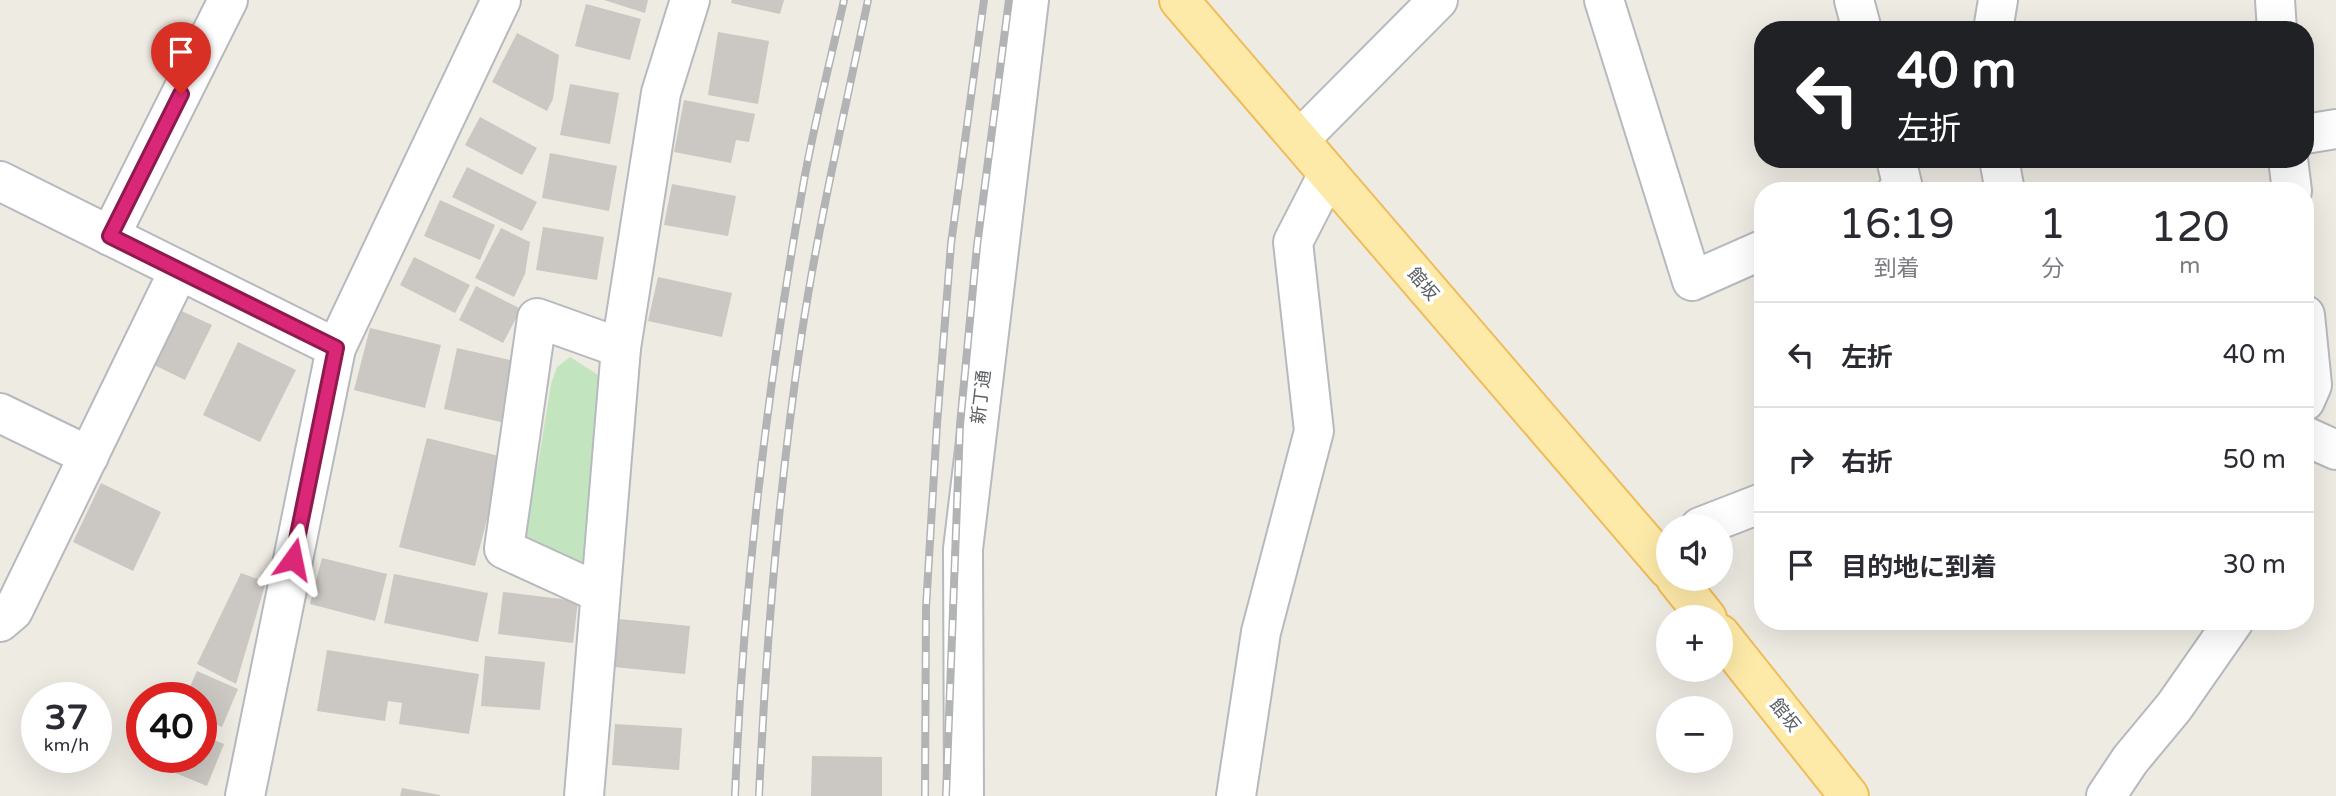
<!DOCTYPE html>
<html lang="ja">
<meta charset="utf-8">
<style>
body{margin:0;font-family:"Varela Round","Noto Sans JP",sans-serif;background:#f7f7f7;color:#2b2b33;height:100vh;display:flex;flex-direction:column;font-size:26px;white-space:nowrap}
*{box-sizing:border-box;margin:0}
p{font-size:23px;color:#7c7c81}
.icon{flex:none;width:38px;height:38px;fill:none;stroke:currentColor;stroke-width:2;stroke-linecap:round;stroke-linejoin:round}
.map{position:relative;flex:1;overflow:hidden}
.panel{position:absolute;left:1754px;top:182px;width:560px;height:448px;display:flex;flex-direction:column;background:#fff;border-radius:28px;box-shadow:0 7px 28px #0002}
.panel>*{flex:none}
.top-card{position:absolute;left:1754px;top:21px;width:560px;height:147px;border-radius:28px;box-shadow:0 7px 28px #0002;background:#202124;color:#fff;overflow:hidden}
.controls{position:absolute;left:1656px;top:514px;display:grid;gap:14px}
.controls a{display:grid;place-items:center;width:77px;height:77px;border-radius:50%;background:#fff;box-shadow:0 7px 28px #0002;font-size:35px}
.speed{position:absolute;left:21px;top:682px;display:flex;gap:14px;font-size:35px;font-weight:700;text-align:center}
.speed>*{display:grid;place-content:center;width:91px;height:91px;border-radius:50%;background:#fff;box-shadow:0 7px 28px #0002;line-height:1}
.speed small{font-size:18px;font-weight:400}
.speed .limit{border:10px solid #d22;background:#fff;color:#111}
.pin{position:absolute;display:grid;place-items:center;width:60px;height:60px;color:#fff;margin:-72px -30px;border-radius:50% 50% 50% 0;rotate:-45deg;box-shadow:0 0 7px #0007}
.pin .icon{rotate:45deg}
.me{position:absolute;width:77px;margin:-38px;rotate:12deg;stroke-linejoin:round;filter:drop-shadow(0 0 5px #0008)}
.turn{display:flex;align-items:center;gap:24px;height:147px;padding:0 28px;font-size:32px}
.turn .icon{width:91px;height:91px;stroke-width:2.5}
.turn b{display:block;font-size:49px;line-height:60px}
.eta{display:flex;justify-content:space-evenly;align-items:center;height:119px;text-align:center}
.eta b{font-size:42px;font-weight:600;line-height:49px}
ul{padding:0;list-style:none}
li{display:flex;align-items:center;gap:21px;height:105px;padding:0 28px;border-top:2px solid #e1e1e2}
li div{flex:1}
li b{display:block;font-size:26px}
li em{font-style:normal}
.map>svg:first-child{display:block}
.green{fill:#c2e5c0}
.building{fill:#cbc7c2}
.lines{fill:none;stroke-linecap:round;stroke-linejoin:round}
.minor-casing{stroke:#b6b9bd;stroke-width:42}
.major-casing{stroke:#f0bc5a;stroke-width:42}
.minor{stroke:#fff;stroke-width:38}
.major{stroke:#feeaa8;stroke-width:38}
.rail-casing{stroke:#b2b3b4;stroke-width:8}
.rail{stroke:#fff;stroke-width:5;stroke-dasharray:16;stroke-linecap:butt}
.route-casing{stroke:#8e194d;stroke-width:18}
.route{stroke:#db2777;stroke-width:12}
.labels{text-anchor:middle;stroke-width:7;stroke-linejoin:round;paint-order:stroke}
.street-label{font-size:18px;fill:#5b6064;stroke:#fff}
</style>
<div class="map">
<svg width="2336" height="796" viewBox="0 0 2336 796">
<rect width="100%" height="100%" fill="#eeebe3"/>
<path class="green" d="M570 357 606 380 593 573 520 540 538 464 551 384 557 367Z"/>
<g class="building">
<path d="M604 0H648L645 13Z"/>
<path d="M732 0H784L780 14 731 3Z"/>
<path d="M586 4 641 19 630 60 575 46Z"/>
<path d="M718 32 769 41 758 104 708 95Z"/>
<path d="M517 33 559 55 553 99 547 111 492 82Z"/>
<path d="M570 84 619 93 610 144 560 135Z"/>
<path d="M684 100 755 114 749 142 736 140 731 163 674 152Z"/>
<path d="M480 117 537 148 522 175 465 145Z"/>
<path d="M550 153 617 166 609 211 542 198Z"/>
<path d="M467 167 537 202 522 231 452 197Z"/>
<path d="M672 184 736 196 728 236 664 225Z"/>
<path d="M440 200 495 225 480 260 424 236Z"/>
<path d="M543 227 604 237 597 280 536 270Z"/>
<path d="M501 228 530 242 525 274 514 297 475 278Z"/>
<path d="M414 257 470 285 455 313 400 285Z"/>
<path d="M658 277 732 293 722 337 648 321Z"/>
<path d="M476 286 521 309 503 343 459 320Z"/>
<path d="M173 307 212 325 185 380 146 361Z"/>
<path d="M370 328 441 345 425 408 354 390Z"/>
<path d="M238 342 296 370 260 442 203 415Z"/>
<path d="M457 348 515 361 501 422 444 409Z"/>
<path d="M427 438 503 457 475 566 399 547Z"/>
<path d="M101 483 161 512 133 571 73 542Z"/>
<path d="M322 558 387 574 375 621 310 604Z"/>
<path d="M241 573 266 582 236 684 197 664Z"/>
<path d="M394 574 488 593 478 642 384 623Z"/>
<path d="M503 592 578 601 573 643 498 634Z"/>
<path d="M619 619 690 626 685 674 614 667Z"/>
<path d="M327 650 479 674 469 734 399 724 402 703 388 701 385 721 317 711Z"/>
<path d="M485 656 545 662 540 710 481 706Z"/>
<path d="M197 671 238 689 222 727 201 718V698H185Z"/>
<path d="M615 724 682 728 679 770 612 765Z"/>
<path d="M201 735 224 744 207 786 156 765 159 758H201Z"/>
<path d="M812 756 882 757V796H811Z"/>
<path d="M402 788 440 795V796H400Z"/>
</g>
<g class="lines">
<g class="minor-casing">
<g id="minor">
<path d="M1604 0 1692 281 1762 250"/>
<path d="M1854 0 1862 30"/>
<path d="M2275 0 2277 30"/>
<path d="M1993 30 1998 0"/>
<path d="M2305 134 2336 129"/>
<path d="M1300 139 1438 0"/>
<path d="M1896 159 1903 188 1897 191"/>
<path d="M1999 159 2005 191"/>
<path d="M2288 159 2292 191"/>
<path d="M0 181 336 348"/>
<path d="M110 236 228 0"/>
<path d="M2305 315 2312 385 2305 401"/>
<path d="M0 413 89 456"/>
<path d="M2305 436 2336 450"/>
<path d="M1700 527 1762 503"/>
<path d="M600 593 504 549 537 318 621 348"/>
<path d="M0 622 13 611 179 270"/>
<path d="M245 796 336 348 501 0"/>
<path d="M584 796 621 348 661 93 690 0"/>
<path d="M964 796 963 549 1029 0"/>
<path d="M1236 796 1261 632 1314 431 1293 242 1328 174"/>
<path d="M2106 796 2130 760 2174 707 2234 621"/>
</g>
</g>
<g class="major-casing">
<g id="major">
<path d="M1179 0 1668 569"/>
<path d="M1676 579 1707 618"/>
<path d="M1720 634 1849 796"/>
</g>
</g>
<use href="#minor" class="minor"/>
<use href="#major" class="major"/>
<g class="rail-casing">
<g id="rail">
<path d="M735 796C743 592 767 387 803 186 814 124 830 62 844 0"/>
<path d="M759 796C766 641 779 486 802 332 819 221 845 110 868 0"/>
<path d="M925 796 926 608 937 424 951 244 984 0"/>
<path d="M946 796 960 425 977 246 1009 0"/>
</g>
</g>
<use href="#rail" class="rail"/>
</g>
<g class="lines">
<g class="route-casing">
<path id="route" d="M181 94 110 236 336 348 293 559"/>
</g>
<use href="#route" class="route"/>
</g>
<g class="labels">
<g class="street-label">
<text transform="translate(1423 284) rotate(49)" y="6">館坂</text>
<text transform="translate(981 397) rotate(-83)" y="6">新丁通</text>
<text transform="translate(1785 715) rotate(51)" y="6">館坂</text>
</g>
</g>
</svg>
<div class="controls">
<a><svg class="icon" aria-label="sound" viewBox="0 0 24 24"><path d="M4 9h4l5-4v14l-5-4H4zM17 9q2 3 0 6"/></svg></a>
<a>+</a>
<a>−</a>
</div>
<div class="speed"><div>37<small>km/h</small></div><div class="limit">40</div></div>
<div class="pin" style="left:181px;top:94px;background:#d93025"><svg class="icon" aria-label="arrive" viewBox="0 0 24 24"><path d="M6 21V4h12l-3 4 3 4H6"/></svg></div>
<svg class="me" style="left:293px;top:559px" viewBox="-20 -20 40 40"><path d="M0-17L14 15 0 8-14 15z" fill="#db2777" stroke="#fff" stroke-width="4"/></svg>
<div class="top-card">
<div class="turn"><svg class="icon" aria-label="left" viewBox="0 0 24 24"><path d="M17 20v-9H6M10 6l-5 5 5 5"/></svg><div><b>40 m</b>左折</div></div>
</div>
<section class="panel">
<div class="eta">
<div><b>16:19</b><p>到着</p></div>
<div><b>1</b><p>分</p></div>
<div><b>120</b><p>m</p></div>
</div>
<ul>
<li><svg class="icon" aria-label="left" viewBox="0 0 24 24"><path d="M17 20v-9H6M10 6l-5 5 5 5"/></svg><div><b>左折</b></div><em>40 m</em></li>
<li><svg class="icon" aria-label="right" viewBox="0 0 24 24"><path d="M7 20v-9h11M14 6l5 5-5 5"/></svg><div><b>右折</b></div><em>50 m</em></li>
<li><svg class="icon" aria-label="arrive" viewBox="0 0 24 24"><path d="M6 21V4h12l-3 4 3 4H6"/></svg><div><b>目的地に到着</b></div><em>30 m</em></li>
</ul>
</section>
</div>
